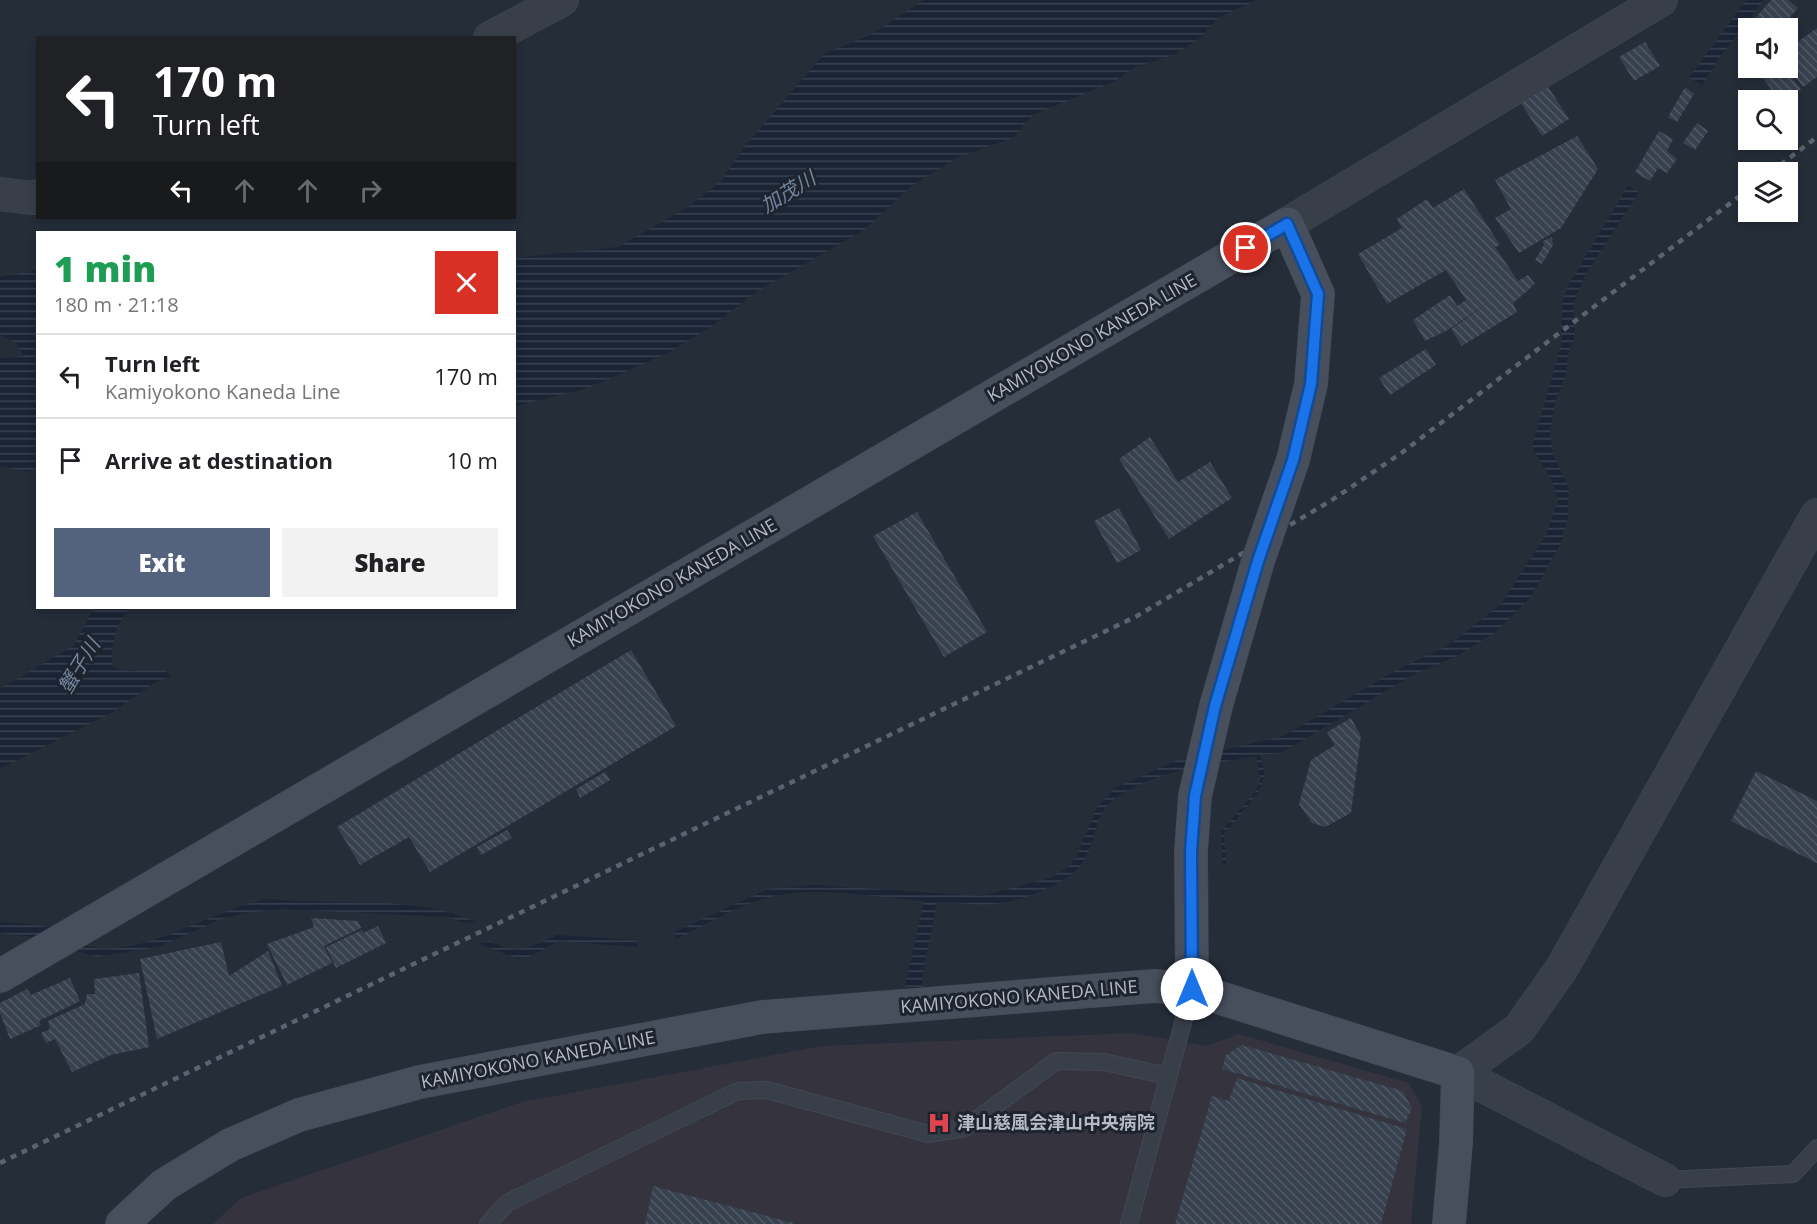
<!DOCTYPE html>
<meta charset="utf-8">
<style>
body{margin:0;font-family:"Open Sans","Noto Sans JP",sans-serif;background:#f2f2f2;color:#202124;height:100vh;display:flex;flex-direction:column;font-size:22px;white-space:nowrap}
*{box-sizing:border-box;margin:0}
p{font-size:20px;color:#757577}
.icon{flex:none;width:33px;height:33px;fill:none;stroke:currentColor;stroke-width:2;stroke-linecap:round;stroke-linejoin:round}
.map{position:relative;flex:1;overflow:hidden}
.sheet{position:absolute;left:36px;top:231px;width:480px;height:378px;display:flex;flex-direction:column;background:#fff;border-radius:0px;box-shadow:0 3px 9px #0003}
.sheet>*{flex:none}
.top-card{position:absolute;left:36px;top:36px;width:480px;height:183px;border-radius:0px;box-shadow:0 3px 9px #0003;background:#202124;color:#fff;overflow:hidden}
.buttons{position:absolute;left:1738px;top:18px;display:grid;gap:12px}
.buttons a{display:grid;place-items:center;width:60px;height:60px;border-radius:0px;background:#fff;box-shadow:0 3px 9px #0003;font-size:30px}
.pin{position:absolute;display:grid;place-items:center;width:51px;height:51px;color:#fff;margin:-26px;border:3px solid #fff;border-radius:50%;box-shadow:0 2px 6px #0007}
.me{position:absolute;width:66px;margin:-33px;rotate:0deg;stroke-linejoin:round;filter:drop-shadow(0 0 4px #0008)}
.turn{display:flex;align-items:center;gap:21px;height:126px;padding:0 18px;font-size:27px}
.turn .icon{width:78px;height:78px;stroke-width:2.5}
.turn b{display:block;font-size:42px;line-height:51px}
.lanes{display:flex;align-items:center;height:57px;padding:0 18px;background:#0003;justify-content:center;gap:30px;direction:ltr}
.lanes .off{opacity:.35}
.round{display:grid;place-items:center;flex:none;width:63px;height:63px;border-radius:0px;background:#f2f2f2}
.head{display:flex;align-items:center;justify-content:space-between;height:102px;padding:0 18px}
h1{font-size:36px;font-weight:800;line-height:45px;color:#1e9e55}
.action{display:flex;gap:12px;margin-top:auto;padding:12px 18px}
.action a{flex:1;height:69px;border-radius:0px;background:#53637e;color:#fff;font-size:24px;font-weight:800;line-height:69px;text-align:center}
.action a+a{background:#f2f2f2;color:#202124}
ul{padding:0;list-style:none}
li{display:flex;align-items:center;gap:18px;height:84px;padding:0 18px;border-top:2px solid #e0e0e0}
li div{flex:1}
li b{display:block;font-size:22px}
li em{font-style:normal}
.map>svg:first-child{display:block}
.medical{fill:#34333e}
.water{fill:url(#water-rules)}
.building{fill:url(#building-back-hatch)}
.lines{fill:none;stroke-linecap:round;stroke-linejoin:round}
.lane-casing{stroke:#424852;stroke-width:18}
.street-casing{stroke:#424852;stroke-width:34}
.secondary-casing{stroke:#424852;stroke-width:34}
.lane{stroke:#393f49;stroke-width:16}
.street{stroke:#393f49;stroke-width:33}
.secondary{stroke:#474e5c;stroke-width:33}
.rail{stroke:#5b6370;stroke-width:4.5;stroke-dasharray:6 6;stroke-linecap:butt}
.secondary-bridge-casing{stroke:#424852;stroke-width:34;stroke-linecap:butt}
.secondary-bridge{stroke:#474e5c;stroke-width:33}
.route-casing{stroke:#114b97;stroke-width:15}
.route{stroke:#1a73e8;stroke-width:10}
.labels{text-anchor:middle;stroke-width:6;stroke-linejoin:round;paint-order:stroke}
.street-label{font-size:18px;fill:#b4bac5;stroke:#1e242e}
.poi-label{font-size:18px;font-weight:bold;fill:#b4bac5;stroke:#1e242e;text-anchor:start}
.water-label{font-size:20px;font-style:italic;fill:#7184a0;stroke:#1e242e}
</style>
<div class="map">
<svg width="1817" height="1224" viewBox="0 0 1817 1224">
<defs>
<pattern id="water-rules" width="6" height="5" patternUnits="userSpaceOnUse" patternTransform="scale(1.5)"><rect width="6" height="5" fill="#1a2435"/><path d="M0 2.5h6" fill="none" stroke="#394251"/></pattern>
<pattern id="building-back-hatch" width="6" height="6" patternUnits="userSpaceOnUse" patternTransform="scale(1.5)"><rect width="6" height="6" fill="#38414f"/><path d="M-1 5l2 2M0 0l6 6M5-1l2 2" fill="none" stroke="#525a67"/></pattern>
</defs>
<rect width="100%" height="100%" fill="#252d39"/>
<path class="medical" d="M1132 1033 1206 1046 1239 1034 1409 1083 1422 1107 1411 1224H213L241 1198 522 1102 822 1046Z"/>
<g class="water">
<path d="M924 0H1257L1219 17 1200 38 1174 55 1135 67 1115 81 1033 115 1013 138 958 157 909 188 864 230 756 292 712 326 666 354 585 389 515 406V258L618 247 688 207 721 181 745 146 825 53 870 35Z"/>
<path d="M1746 0H1764L1720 57 1702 85 1689 78Z"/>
<path d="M1628 186 1639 192 1584 277 1573 306 1575 337 1568 354 1566 375 1555 402 1550 432 1553 454 1569 489 1568 518 1560 545 1530 598 1494 633 1459 655 1413 675 1281 753 1260 755 1265 775 1258 793 1224 834 1226 865 1223 866 1221 832 1255 792 1261 779 1256 756C1213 764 1143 773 1110 803 1095 817 1094 844 1084 861 1070 883 1026 899 1001 903 981 907 957 902 937 902L923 972 921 1011 900 1009 924 901C872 897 814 884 763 899 733 907 705 926 676 939L674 932 768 889 815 885 982 896 1050 878 1069 867 1077 855 1097 807 1115 788 1175 761 1284 736 1393 672 1449 645 1501 604 1546 535 1558 501 1552 481 1532 447 1561 345 1562 303 1569 284Z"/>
<path d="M37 270V469L27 472 0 466V358L23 356 16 343 0 335V277Z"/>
<path d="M94 608H130C116 625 109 645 113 667L127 671 164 670 171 676 154 683 113 712 0 769V689L73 646Z"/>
<path d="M268 899C335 906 414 894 476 922L464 923 449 917 282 909 244 913 219 920 158 947 96 957 40 938 0 933V921C18 924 38 924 55 929 74 934 84 950 105 949 163 947 212 910 268 899Z"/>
<path d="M557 935 637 940V947L558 941 531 956 519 959 479 944 490 941C516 956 532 947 557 935Z"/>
</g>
<g class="building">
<path d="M1771 0H1788L1798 8 1781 28H1758L1751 23Z"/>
<path d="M1817 28V77L1803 87 1788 68V49Z"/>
<path d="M1645 42 1660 66 1634 81 1619 57Z"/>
<path d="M1764 68H1785L1801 89 1785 100H1779L1758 71Z"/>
<path d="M1547 85 1569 119 1542 136 1521 103Z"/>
<path d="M1685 87 1694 94 1677 122 1668 117Z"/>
<path d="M1697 123 1708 131 1695 150 1683 143Z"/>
<path d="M1659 131 1673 139 1667 151 1677 159 1667 173 1658 168 1650 181 1635 172Z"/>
<path d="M1577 136 1598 169 1561 228 1519 253 1495 218 1511 209 1495 180Z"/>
<path d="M1464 189 1500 245 1495 247 1518 281 1528 275 1535 284 1513 303 1517 312 1462 346 1451 329 1493 299 1448 330 1425 341 1413 320 1450 295 1457 306 1466 300 1446 270 1387 304 1358 254 1402 228 1397 219 1427 199 1433 208Z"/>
<path d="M1552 237 1553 245 1542 264 1535 260 1544 245 1543 241Z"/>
<path d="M1426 349 1436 365 1390 395 1379 378Z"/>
<path d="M1150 437 1178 482 1210 462 1232 498 1169 539 1119 459Z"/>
<path d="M1119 508 1141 550 1117 563 1094 521Z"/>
<path d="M917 512 987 632 944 657 873 536Z"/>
<path d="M631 650 676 726 430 872 409 837 360 865 337 827Z"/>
<path d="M1351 718 1361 736 1351 813 1325 827 1312 823 1299 804 1311 760 1335 745 1327 732Z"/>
<path d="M1756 771 1817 801V863L1731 821Z"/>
<path d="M605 772 610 780 580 798 576 789Z"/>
<path d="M507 830 512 838 481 855 477 847Z"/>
<path d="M311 918 358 921 361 928 324 946 332 963 287 985 267 944 314 927Z"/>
<path d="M378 926 386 943 336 968 326 947 362 930 363 933Z"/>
<path d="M221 942 229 976 268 951 282 986 157 1039 140 959Z"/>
<path d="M139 973 149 1047 111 1055 72 1072 55 1039 46 1043 41 1033 50 1029 48 1021 85 1004 87 994H95L94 979Z"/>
<path d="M70 978 80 1001 39 1021 41 1025 10 1039 0 1013V1003L27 989 31 995Z"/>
<path d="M1242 1045 1403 1091 1412 1109 1405 1123 1222 1069 1226 1055Z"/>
<path d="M1237 1078 1407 1129 1381 1224H1175L1212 1096 1229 1101Z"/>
<path d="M653 1186 793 1223V1224H645Z"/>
</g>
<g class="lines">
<g class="lane-casing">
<g id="lane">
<path d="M1665 1180 1793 1174 1817 1148"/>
<path d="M488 1224 507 1203 738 1091 767 1090 928 1134 965 1128 1056 1061 1104 1062 1168 1076"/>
<path d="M1129 1224 1192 989"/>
</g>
</g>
<g class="street-casing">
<g id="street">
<path d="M490 38 562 0"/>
<path d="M0 194 32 198 38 196"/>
<path d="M1287 224 1661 0"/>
<path d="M1665 1180 1458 1073 1519 1029 1562 968 1817 515"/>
</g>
</g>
<g class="secondary-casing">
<g id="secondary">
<path d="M0 976 1287 224 1318 294 1311 384"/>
<path d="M1192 989 1191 851 1195 796"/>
<path d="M122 1224 164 1185 230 1145 299 1115 420 1082 762 1017 1154 986 1192 989 1458 1073 1456 1143 1449 1224"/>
</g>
</g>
<use href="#lane" class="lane"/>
<use href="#street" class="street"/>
<use href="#secondary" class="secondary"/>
<g class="rail">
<path d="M1771 172 1817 137"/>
<path d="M0 1163 1137 616 1332 500 1400 454 1749 189"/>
</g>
<g class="secondary-bridge-casing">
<path id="secondary-bridge" d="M1195 796 1216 706 1258 561 1293 460 1311 384"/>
</g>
<use href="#secondary-bridge" class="secondary-bridge"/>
</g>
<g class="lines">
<g class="route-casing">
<path id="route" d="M1192 989 1191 852 1195 796 1215 706 1258 561 1293 460 1311 384 1318 294 1287 224 1246 248"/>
</g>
<use href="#route" class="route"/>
</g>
<defs>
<g id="hospital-bare" transform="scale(1.8)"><path d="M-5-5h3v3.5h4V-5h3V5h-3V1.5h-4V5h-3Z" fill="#e0444e" stroke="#1e242e" stroke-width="2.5" paint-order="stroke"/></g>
</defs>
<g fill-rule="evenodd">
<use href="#hospital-bare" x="939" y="1123"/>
</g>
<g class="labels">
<g class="street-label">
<text transform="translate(1092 338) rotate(-30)" y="6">KAMIYOKONO KANEDA LINE</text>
<text transform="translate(672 583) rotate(-30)" y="6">KAMIYOKONO KANEDA LINE</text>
<text transform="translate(1019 997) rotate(-5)" y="6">KAMIYOKONO KANEDA LINE</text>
<text transform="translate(538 1060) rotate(-11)" y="6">KAMIYOKONO KANEDA LINE</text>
</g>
<g class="poi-label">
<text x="957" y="1129">津山慈風会津山中央病院</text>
</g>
<g class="water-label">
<text transform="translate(788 192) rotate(-32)" y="7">加茂川</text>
<text transform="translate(79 666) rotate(-59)" y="7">蟹子川</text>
</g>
</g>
</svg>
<div class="buttons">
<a><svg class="icon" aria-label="sound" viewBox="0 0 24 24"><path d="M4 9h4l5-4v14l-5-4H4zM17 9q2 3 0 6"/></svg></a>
<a><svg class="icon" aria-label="search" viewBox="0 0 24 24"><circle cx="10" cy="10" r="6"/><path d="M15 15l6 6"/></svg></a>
<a><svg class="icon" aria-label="layers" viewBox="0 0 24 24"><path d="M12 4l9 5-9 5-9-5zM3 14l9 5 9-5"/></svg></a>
</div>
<div class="pin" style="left:1246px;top:248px;background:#d93025"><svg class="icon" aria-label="arrive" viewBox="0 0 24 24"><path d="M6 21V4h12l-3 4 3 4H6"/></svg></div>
<svg class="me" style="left:1192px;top:989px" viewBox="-20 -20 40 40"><circle r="19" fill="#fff"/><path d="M0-13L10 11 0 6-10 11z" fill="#1a73e8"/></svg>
<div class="top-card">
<div class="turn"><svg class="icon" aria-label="left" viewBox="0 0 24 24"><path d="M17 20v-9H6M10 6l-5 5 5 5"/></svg><div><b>170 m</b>Turn left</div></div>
<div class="lanes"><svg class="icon" aria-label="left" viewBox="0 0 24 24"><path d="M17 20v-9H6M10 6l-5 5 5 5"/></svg><svg class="icon off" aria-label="ahead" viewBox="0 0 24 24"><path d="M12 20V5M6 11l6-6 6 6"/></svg><svg class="icon off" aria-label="ahead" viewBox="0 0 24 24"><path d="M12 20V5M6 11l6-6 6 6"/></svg><svg class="icon off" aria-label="right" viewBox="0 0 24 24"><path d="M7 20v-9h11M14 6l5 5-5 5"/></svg></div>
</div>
<section class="sheet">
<div class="head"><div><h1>1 min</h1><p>180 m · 21:18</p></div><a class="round" style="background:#d93025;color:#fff"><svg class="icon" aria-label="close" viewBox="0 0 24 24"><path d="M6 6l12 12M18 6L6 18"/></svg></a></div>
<ul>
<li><svg class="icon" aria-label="left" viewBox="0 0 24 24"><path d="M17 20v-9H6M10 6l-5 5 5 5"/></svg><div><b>Turn left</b><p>Kamiyokono Kaneda Line</p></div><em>170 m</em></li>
<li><svg class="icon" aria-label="arrive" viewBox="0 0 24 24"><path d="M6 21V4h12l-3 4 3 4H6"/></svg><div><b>Arrive at destination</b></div><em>10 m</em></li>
</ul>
<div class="action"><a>Exit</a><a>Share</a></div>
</section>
</div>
